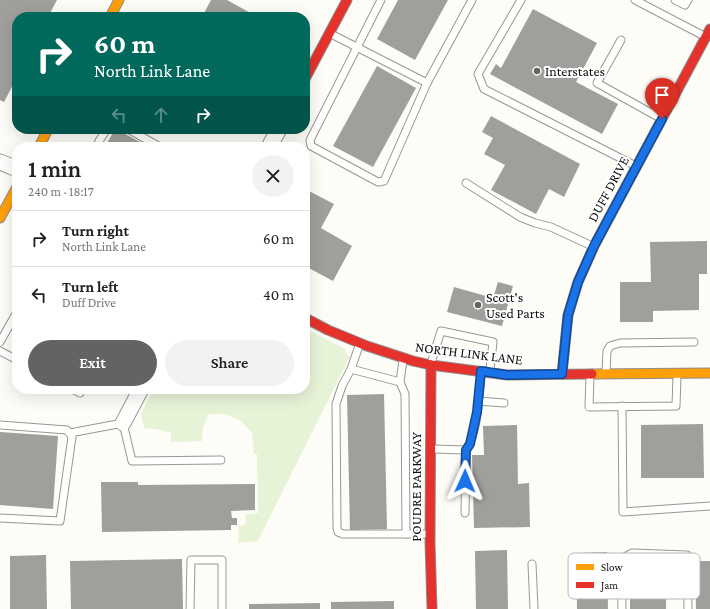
<!DOCTYPE html>
<meta charset="utf-8">
<style>
body{margin:0;font-family:"Crimson Pro",serif;background:#f2f2f2;color:#222;height:100vh;display:flex;flex-direction:column;font-size:15px;white-space:nowrap}
*{box-sizing:border-box;margin:0}
p{font-size:13px;color:#767676}
.icon{flex:none;width:22px;height:22px;fill:none;stroke:currentColor;stroke-width:2;stroke-linecap:round;stroke-linejoin:round}
.map{position:relative;flex:1;overflow:hidden}
.drawer{position:absolute;left:12px;top:142px;width:298px;height:252px;display:flex;flex-direction:column;background:#fff;border-radius:16px;box-shadow:0 4px 16px #0002}
.drawer>*{flex:none}
.top-card{position:absolute;left:12px;top:12px;width:298px;height:122px;border-radius:16px;box-shadow:0 4px 16px #0002;background:#00695c;color:#fff;overflow:hidden}
.pin{position:absolute;display:grid;place-items:center;width:34px;height:34px;color:#fff;margin:-41px -17px;border-radius:50% 50% 50% 0;rotate:-45deg;box-shadow:0 0 4px #0007}
.pin .icon{rotate:45deg}
.me{position:absolute;width:44px;margin:-22px;rotate:1deg;stroke-linejoin:round;filter:drop-shadow(0 0 3px #0008)}
.turn{display:flex;align-items:center;gap:14px;height:84px;padding:0 16px;font-size:18px}
.turn .icon{width:52px;height:52px;stroke-width:2.5}
.turn b{display:block;font-size:28px;line-height:34px}
.lanes{display:flex;align-items:center;height:38px;padding:0 16px;background:#0003;justify-content:center;gap:20px;direction:ltr}
.lanes .off{opacity:.35}
.round{display:grid;place-items:center;flex:none;width:42px;height:42px;border-radius:21px;background:#f2f2f2}
.head{display:flex;align-items:center;justify-content:space-between;height:68px;padding:0 16px}
h1{font-size:24px;font-weight:600;line-height:30px}
.primary-button{display:flex;gap:8px;margin-top:auto;padding:8px 16px}
.primary-button a{flex:1;height:46px;border-radius:24px;background:#646362;color:#fff;font-size:16px;font-weight:600;line-height:46px;text-align:center}
.primary-button a+a{background:#f2f2f2;color:#222}
ul{padding:0;list-style:none}
li{display:flex;align-items:center;gap:12px;height:56px;padding:0 16px;border-top:1px solid #e0e0e0}
li div{flex:1}
li b{display:block;font-size:15px}
li em{font-style:normal}
.map>svg:first-child{display:block}
.green{fill:#e7f3d7}
.building{fill:#a19f9c}
.lines{fill:none;stroke-linecap:round;stroke-linejoin:round}
.lane-casing{stroke:#979795;stroke-width:9}
.street-casing{stroke:#979795;stroke-width:17}
.slow-casing{stroke:#8e8d8b;stroke-width:11}
.jam-casing{stroke:#8e8d8b;stroke-width:11}
.lane{stroke:#fffffe;stroke-width:7}
.street{stroke:#fffffe;stroke-width:15}
.slow{stroke:#ff9f0a;stroke-width:9}
.jam{stroke:#e5322d;stroke-width:9}
.route-casing{stroke:#114b97;stroke-width:10}
.route{stroke:#1a73e8;stroke-width:7}
.poi-dot{fill:#646362;stroke:#fff;stroke-width:1.5}
.labels{text-anchor:middle;stroke-width:4;stroke-linejoin:round;paint-order:stroke}
.poi-label{font-size:14px;fill:#111;stroke:#fff;text-anchor:start}
.street-label{font-size:14px;fill:#111;stroke:#fff}
.key{fill:#fff;stroke:#b8b8b8;stroke-width:1}
.key-label{font-size:11px;fill:#111}
</style>
<div class="map">
<svg width="710" height="609" viewBox="0 0 710 609">
<rect width="100%" height="100%" fill="#fdfcf7"/>
<path class="green" d="M305 328 345 349 346 354 350 356 258 541 238 543 239 526 245 525 246 514 258 513 257 454H254L252 433 240 420 225 414H209L203 427 202 441 171 442V433L156 429 144 428 141 413 153 389H305Z"/>
<g class="building">
<path d="M0 0H57L48 17H17V77L4 102 0 100Z"/>
<path d="M211 0H227L258 17H202Z"/>
<path d="M398 0H448L415 60 377 39Z"/>
<path d="M533 9 597 43 576 82 618 104 602 134 490 74 496 64 501 68Z"/>
<path d="M377 66 416 88 373 167 333 146Z"/>
<path d="M491 116 580 164 564 197 549 189 536 214 491 190 505 165 484 154 493 138 482 132Z"/>
<path d="M115 129H116L149 147H105Z"/>
<path d="M305 189 334 204 321 228 352 246 333 281 305 266V246L307 242 305 241Z"/>
<path d="M707 241V274H699V310L653 311V322H620V282H651L650 242Z"/>
<path d="M498 282 513 286 502 326 447 312 454 287 493 298Z"/>
<path d="M384 394 387 529 350 530 347 395Z"/>
<path d="M703 424 704 478H641V425Z"/>
<path d="M517 425 518 484 529 483 530 527 474 528 472 455H484L483 426Z"/>
<path d="M0 432 58 436 53 509 0 505Z"/>
<path d="M101 482H138V485L255 484V510L231 511 232 518H237V525H231V530L102 532Z"/>
<path d="M507 550 508 609H476L475 551Z"/>
<path d="M607 552 608 609H577L576 553Z"/>
<path d="M46 555 47 609H10V556Z"/>
<path d="M182 559 183 609H71L70 561Z"/>
<path d="M695 561H710V609H696Z"/>
<path d="M666 564V609H630V565Z"/>
<path d="M394 601V609H331V602Z"/>
<path d="M320 603V609H249V604Z"/>
</g>
<g class="lines">
<g class="lane-casing">
<g id="lane">
<path d="M381 0 310 140 311 146 378 182 384 181 427 83"/>
<path d="M521 0 478 74 484 89 636 166"/>
<path d="M635 0 704 36"/>
<path d="M675 0 685 5 688 0"/>
<path d="M331 34 427 83 472 0"/>
<path d="M621 40 597 83 660 118"/>
<path d="M128 129 160 147"/>
<path d="M97 147 99 141 107 129"/>
<path d="M466 183 520 217 535 223 551 227 592 246"/>
<path d="M0 342 17 312"/>
<path d="M359 346 351 369 342 386 336 404 337 528 338 532 343 534H428"/>
<path d="M0 351 17 360"/>
<path d="M403 360 400 382 405 394 406 534"/>
<path d="M431 363 441 331 493 342 490 370"/>
<path d="M351 369 400 382"/>
<path d="M606 372 607 351 610 346 620 343 694 342"/>
<path d="M590 376 589 407 676 406 677 376"/>
<path d="M72 389 80 393"/>
<path d="M478 401 504 403"/>
<path d="M622 406 623 512 710 506"/>
<path d="M0 425 67 430 72 437 60 521 0 518"/>
<path d="M70 433 123 423 132 461 221 460"/>
<path d="M433 449 466 450C478 433 479 395 481 374"/>
<path d="M465 513 466 450"/>
<path d="M532 564 534 609"/>
<path d="M190 609 191 560H222V609"/>
<path d="M622 609 621 559 632 553 687 555 688 609"/>
</g>
</g>
<g class="street-casing">
<g id="street">
<path d="M269 147 279 129"/>
<path d="M0 162 17 169"/>
<path d="M123 423 141 389"/>
</g>
</g>
<g class="slow-casing">
<g id="slow">
<path d="M110 17 119 0"/>
<path d="M39 147 48 129"/>
<path d="M0 218 17 187"/>
<path d="M592 374 710 373"/>
</g>
</g>
<g class="jam-casing">
<g id="jam">
<path d="M305 79 347 0"/>
<path d="M305 318 328 330 367 346 413 361 431 365 507 375 592 374"/>
<path d="M431 365 430 542 432 609"/>
<path d="M562 374 568 315 578 282 594 246 710 29"/>
</g>
</g>
<use href="#lane" class="lane"/>
<use href="#street" class="street"/>
<use href="#slow" class="slow"/>
<use href="#jam" class="jam"/>
</g>
<g class="lines">
<g class="route-casing">
<path id="route" d="M465 481 466 450 470 444 477 412 481 371 507 375 562 374 568 315 578 282 594 246 662 119"/>
</g>
<use href="#route" class="route"/>
</g>
<g class="poi-dot">
<circle cx="537" cy="71" r="4"/>
<circle cx="478" cy="305" r="4"/>
</g>
<g class="labels">
<g class="poi-label">
<text x="545" y="76">Interstates</text>
<text x="486" y="302">Scott's<tspan x="486" dy="16">Used Parts</tspan></text>
</g>
<g class="street-label">
<text transform="translate(608 189) rotate(-62)" y="5">DUFF DRIVE</text>
<text transform="translate(469 353) rotate(7)" y="5">NORTH LINK LANE</text>
<text transform="translate(416 487) rotate(-90)" y="5">POUDRE PARKWAY</text>
</g>
</g>
<rect x="568" y="553" width="132" height="46" rx="6" class="key"/>
<rect x="576" y="564" width="18" height="6" fill="#ff9f0a"/>
<rect x="576" y="582" width="18" height="6" fill="#e5322d"/>
<g class="key-label">
<text x="601" y="571">Slow</text>
<text x="601" y="589">Jam</text>
</g>
</svg>
<div class="pin" style="left:662px;top:119px;background:#d93025"><svg class="icon" aria-label="arrive" viewBox="0 0 24 24"><path d="M6 21V4h12l-3 4 3 4H6"/></svg></div>
<svg class="me" style="left:465px;top:481px" viewBox="-20 -20 40 40"><path d="M0-17L14 15 0 8-14 15z" fill="#1a73e8" stroke="#fff" stroke-width="4"/></svg>
<div class="top-card">
<div class="turn"><svg class="icon" aria-label="right" viewBox="0 0 24 24"><path d="M7 20v-9h11M14 6l5 5-5 5"/></svg><div><b>60 m</b>North Link Lane</div></div>
<div class="lanes"><svg class="icon off" aria-label="left" viewBox="0 0 24 24"><path d="M17 20v-9H6M10 6l-5 5 5 5"/></svg><svg class="icon off" aria-label="ahead" viewBox="0 0 24 24"><path d="M12 20V5M6 11l6-6 6 6"/></svg><svg class="icon" aria-label="right" viewBox="0 0 24 24"><path d="M7 20v-9h11M14 6l5 5-5 5"/></svg></div>
</div>
<section class="drawer">
<div class="head"><div><h1>1 min</h1><p>240 m · 18:17</p></div><a class="round"><svg class="icon" aria-label="close" viewBox="0 0 24 24"><path d="M6 6l12 12M18 6L6 18"/></svg></a></div>
<ul>
<li><svg class="icon" aria-label="right" viewBox="0 0 24 24"><path d="M7 20v-9h11M14 6l5 5-5 5"/></svg><div><b>Turn right</b><p>North Link Lane</p></div><em>60 m</em></li>
<li><svg class="icon" aria-label="left" viewBox="0 0 24 24"><path d="M17 20v-9H6M10 6l-5 5 5 5"/></svg><div><b>Turn left</b><p>Duff Drive</p></div><em>40 m</em></li>
</ul>
<div class="primary-button"><a>Exit</a><a>Share</a></div>
</section>
</div>
